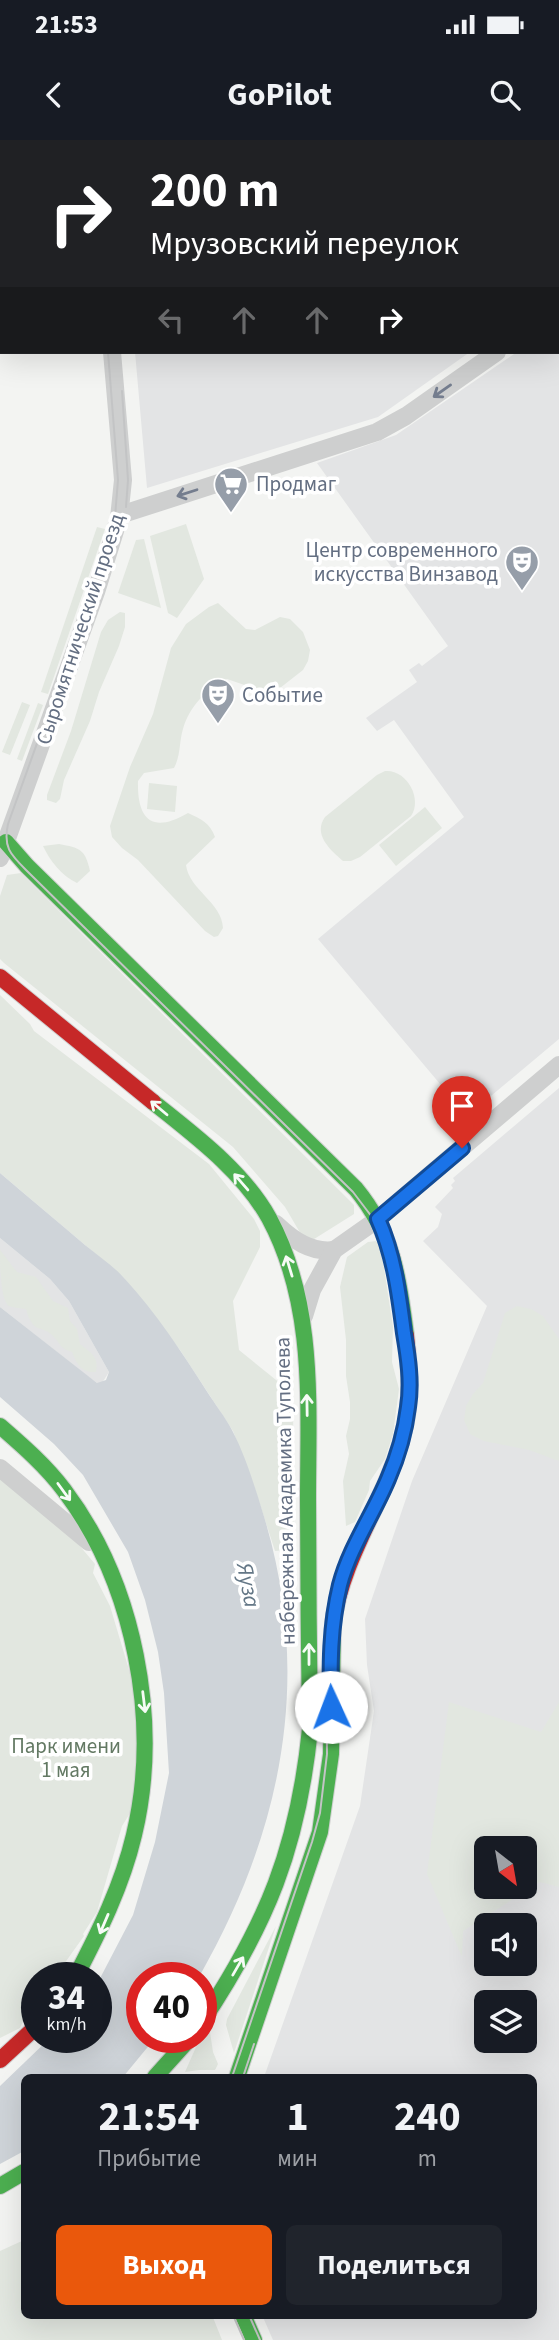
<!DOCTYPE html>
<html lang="ru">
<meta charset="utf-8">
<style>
body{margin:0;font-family:"Source Sans 3",sans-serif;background:#20242c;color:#f1f3f6;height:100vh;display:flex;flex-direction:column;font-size:26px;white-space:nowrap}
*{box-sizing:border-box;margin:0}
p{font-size:23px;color:#9ea1a6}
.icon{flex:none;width:38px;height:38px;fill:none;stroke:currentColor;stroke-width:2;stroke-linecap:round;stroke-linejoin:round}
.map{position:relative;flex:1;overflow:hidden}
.details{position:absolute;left:21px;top:1934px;width:516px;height:245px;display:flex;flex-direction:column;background:#171b24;border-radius:10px;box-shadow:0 7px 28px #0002}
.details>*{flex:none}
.hud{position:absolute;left:0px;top:0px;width:560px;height:214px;box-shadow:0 7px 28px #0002;background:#202124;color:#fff;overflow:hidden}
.needle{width:46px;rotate:149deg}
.controls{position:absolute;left:474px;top:1696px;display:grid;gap:14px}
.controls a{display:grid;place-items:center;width:63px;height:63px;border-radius:10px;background:#171b24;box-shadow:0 7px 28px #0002;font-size:35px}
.speed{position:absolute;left:21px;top:1822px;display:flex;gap:14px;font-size:35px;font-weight:700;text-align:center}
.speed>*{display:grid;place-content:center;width:91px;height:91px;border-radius:50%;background:#171b24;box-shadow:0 7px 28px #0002;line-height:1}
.speed small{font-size:18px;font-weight:400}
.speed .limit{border:10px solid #d22;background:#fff;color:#111}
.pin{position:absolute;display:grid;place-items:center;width:60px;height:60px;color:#fff;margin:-72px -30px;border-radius:50% 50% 50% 0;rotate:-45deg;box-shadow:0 0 7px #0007}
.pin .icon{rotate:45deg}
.me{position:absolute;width:77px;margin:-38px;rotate:358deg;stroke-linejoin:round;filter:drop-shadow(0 0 5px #0008)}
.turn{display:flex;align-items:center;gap:24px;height:147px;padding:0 35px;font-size:32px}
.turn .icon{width:91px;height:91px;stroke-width:2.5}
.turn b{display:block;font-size:49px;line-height:60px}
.lanes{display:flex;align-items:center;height:66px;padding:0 35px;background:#0003;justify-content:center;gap:35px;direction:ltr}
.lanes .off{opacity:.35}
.eta{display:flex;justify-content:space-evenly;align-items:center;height:119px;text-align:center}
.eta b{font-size:42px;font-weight:700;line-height:49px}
.cta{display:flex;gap:14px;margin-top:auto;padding:14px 35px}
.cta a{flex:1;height:80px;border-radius:10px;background:#ea580c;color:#fff;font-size:28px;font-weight:700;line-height:80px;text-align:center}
.cta a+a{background:#20242c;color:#f1f3f6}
.status{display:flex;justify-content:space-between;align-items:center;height:49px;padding:0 35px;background:#171b24;direction:ltr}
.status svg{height:19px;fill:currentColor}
header{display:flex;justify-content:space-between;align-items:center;height:91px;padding:0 35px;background:#171b24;font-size:32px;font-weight:700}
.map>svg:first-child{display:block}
.built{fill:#e3e4e5;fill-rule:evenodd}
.green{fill:#e2e7e0;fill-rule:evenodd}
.water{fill:#cfd4d9}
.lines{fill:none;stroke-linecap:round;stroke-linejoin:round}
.fast-casing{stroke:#d0d1d1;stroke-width:18}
.jam-casing{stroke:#d0d1d1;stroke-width:18}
.street{stroke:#cecfcf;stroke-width:18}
.fast{stroke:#4caf50;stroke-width:16}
.jam{stroke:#c62828;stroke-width:16}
.tram{stroke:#c3c4c5;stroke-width:2}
.rail-casing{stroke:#c3c4c5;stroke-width:8}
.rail{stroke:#fff;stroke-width:5;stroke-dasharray:16;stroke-linecap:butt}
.oneway{stroke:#747d8e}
.oneway2{stroke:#f6fbf6}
.route-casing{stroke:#114b97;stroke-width:18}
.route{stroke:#1a73e8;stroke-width:12}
.labels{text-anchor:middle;stroke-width:7;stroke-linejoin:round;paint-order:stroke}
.poi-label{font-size:21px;fill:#646f82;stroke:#fff;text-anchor:start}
.street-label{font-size:21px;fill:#646f82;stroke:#fff}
.park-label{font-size:21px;fill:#637963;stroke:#fff}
.water-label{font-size:23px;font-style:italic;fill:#647786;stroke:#fff}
</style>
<div class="status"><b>21:53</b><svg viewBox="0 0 49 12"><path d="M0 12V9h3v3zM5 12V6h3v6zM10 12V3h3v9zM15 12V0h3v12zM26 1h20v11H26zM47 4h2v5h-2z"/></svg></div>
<header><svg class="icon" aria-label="back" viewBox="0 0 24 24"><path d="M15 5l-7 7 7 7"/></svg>GoPilot<svg class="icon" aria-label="search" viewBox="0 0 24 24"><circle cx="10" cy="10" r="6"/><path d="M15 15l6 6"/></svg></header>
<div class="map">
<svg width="559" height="2200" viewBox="0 0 559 2200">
<rect width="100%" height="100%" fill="#f3f4f2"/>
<g class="built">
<path d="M109 0H559V146L558 2H109Z"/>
<path d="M559 182V899L467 976 318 799 464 677 394 580 377 591 366 578 417 542 409 530 419 523 422 526 448 506 317 323 396 295 517 212H558Z"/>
<path d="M135 212H470L378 277 147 348Z"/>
<path d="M559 948V2200H273L262 2175H534V1937H264L360 1666 374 1571 367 1525 365 1479 412 1341 487 1166 423 1101 438 1087 442 1074 435 1067 453 1048 451 1045 455 1041 453 1038ZM486 1708H525V1746H486ZM486 1785H525V1824H486ZM486 1862H525V1900H486Z"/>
<path d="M0 1098 50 1139 69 1161 109 1232 102 1243H97L90 1238 0 1167Z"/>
</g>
<g class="green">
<path d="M186 384 204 439 177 478 168 473 150 396Z"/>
<path d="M97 387 105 389 48 554 41 552Z"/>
<path d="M144 399 161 468 118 453 136 400Z"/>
<path d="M218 463 246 489 255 490 280 477 290 479 303 492 310 510 308 521 303 530 280 548 265 552 227 539C207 548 189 567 183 589 179 602 181 615 174 628L144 633 138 641C137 680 152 694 188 673 201 679 210 683 215 697L186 725C189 750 222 762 223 788L218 796 214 797 205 791 138 720 122 708 112 697 110 686 130 627 153 574 171 508 186 484 209 467Z"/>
<path d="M120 472 125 473V487L119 506 99 552 90 581 64 640 60 659 56 663 47 660V655L71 591 101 492 108 480Z"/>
<path d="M22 562 30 565 10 615 2 612Z"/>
<path d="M38 563 43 565 22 621 17 619Z"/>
<path d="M385 631C406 629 423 658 411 676L360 717 351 721H343C329 709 313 694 325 677L377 635Z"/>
<path d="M149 643 177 646 175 672 147 669Z"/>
<path d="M425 667 442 688 396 726 379 705Z"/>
<path d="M59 704C80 708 85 709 90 731L77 743C62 736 50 721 43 706Z"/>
<path d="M21 733 354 1065V1074L311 1101 302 1096 285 1067 233 1007 4 823 0 819V756L7 735Z"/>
<path d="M0 855 30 884 34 891 209 1024 254 1079 260 1091V1107L233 1161 239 1210 286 1248 293 1265 294 1403 291 1410 275 1411 255 1349 233 1291 180 1210 124 1138 0 1033Z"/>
<path d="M376 1101 381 1108 393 1187 392 1222 399 1249 393 1294 385 1319 370 1341 369 1350 355 1382 346 1386 343 1341 349 1314 346 1296 350 1279V1262L346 1236V1200L340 1147 347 1117 368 1102Z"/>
<path d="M0 1110 17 1132 36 1137 53 1161 68 1168 70 1181 77 1189 80 1204C91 1213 99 1216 96 1232 81 1233 77 1224 72 1212 61 1209 61 1205 54 1197 42 1183 34 1197 26 1169 21 1168 14 1168 9 1166 0 1159 0 1124 0 1110Z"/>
<path d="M517 1166 531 1169 543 1176 559 1199V1321L529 1310 484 1301 470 1294 464 1280 466 1266 473 1254 483 1243 505 1173Z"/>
<path d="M0 1337 79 1405 95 1424 93 1433 110 1466 141 1570 132 1670 122 1686 97 1772 83 1794 84 1796 59 1831 61 1837 37 1838V1858L23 1873 25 1877 20 1888 0 1898Z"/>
<path d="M449 1562 541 1592 559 1562V1747L540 1742 463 1791 462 1817 427 1734ZM486 1708H525V1746H486Z"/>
<path d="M276 1786 234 1913 226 1885 227 1879Z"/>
<path d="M210 1892 213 1912 218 1924 215 1930H199L185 1932 196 1907Z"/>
<path d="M24 2100V2175H212L222 2200H0V2111Z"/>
</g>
<path class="water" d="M0 1033C28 1057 57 1081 85 1105 98 1116 114 1126 125 1139 156 1173 182 1212 206 1250 215 1264 225 1277 232 1290 245 1315 254 1344 262 1370 314 1535 283 1690 199 1837L142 1838V1897H156L123 1937H24V2011L0 2024V1946L51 1897H96V1846L133 1775 155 1702 169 1633 164 1553 158 1512 145 1460 128 1412 83 1335 54 1304 0 1257V1167L97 1243 106 1240 109 1232 69 1161 50 1139 0 1098Z"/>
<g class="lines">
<g class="fast-casing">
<g id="fast">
<path d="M6 702 27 726 356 1049C393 1094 399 1138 406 1195"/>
<path d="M153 962C194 995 243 1031 269 1078 316 1165 308 1265 308 1360 308 1436 309 1513 310 1589 298 1708 267 1784 201 1883"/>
<path d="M0 1286C23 1306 46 1326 64 1350 135 1444 161 1582 134 1695 122 1746 99 1792 75 1838"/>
<path d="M155 1937 191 1897"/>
<path d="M237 1937 320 1692 331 1614 333 1483"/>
<path d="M0 2046 24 2032"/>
<path d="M243 2175 254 2200"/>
</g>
</g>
<g class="jam-casing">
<g id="jam">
<path d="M0 837 153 962"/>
<path d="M333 1483C343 1412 390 1355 405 1286 412 1256 409 1225 406 1195"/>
<path d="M0 1920 37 1886"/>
</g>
</g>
<g class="street">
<path d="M90 0V2"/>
<path d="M558 169 559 168"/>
<path d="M120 375 377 292 406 276 497 212"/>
<path d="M0 718 96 452 119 378 123 340 112 212"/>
<path d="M276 1084C293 1100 311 1113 334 1110"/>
<path d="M304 1176 312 1150 334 1110 378 1079 559 925"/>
<path d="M0 1328 89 1402"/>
</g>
<use href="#fast" class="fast"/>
<use href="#jam" class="jam"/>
<g class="tram">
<path d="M96 0V2"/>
<path d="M108 212 118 340 115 377 99 431 8 684C3 707 10 714 26 730L353 1052 375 1081 386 1109 404 1220 405 1265 393 1314 384 1340 349 1405 336 1443 331 1466 326 1504 327 1614 320 1673 312 1702 232 1937"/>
<path d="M122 251 128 340 126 367"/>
<path d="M243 1937 254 1904"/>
<path d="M233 2175 244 2200"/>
<path d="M249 2175 260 2200"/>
</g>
<g class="rail-casing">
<g id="rail">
<path d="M545 0 547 2"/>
<path d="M558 9H559"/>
</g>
</g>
<use href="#rail" class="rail"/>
</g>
<defs><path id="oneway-shaft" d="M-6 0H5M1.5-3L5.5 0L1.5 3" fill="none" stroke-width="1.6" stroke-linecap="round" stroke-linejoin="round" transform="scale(1.75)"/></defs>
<g class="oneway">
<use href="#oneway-shaft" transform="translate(442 251) rotate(145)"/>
<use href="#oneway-shaft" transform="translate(187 353) rotate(162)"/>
</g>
<g class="oneway2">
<use href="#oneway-shaft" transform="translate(159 968) rotate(-140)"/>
<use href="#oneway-shaft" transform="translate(241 1042) rotate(-131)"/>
<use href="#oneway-shaft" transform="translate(289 1126) rotate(-107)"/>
<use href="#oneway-shaft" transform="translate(307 1265) rotate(-91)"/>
<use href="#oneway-shaft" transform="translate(64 1352) rotate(54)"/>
<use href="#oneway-shaft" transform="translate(309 1514) rotate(-90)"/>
<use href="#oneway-shaft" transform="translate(144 1562) rotate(83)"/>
<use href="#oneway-shaft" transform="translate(104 1784) rotate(113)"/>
<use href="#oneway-shaft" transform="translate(238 1826) rotate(-60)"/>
</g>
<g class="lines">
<g class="route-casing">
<path id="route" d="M331 1567C330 1526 330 1486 340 1445 350 1407 373 1375 388 1339 398 1316 405 1292 408 1267 412 1242 408 1217 404 1193 399 1154 394 1115 378 1079L462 1008"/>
</g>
<use href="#route" class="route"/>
</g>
<defs>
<g id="supermarket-pin" transform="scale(1.75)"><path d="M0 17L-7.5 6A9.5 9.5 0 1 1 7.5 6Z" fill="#969ea9" stroke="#fff"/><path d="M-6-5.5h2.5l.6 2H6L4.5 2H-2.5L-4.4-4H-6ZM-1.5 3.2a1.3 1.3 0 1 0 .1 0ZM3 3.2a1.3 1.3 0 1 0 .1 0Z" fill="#fff"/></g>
<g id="theatre-pin" transform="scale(1.75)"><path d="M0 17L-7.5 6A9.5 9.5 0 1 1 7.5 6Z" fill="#969ea9" stroke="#fff"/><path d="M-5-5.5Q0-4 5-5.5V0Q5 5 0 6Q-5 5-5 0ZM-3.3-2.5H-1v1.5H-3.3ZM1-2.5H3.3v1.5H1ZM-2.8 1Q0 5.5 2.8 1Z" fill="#fff"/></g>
</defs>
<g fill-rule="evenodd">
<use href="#supermarket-pin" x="231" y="344"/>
<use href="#theatre-pin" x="522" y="422"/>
<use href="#theatre-pin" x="218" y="555"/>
</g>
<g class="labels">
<g class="poi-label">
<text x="256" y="351">Продмаг</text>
<text x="498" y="417" text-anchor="end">Центр современного<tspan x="498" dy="24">искусства Винзавод</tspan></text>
<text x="242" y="562">Событие</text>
</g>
<g class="street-label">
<text transform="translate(80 489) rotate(-72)" y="7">Сыромятнический проезд</text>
<text transform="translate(285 1351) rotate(-91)" y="7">набережная Академика Туполева</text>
</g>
<g class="park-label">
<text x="66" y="1613">Парк имени<tspan x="66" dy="24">1 мая</tspan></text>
</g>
<g class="water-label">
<text transform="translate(249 1445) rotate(79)" y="8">Яуза</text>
</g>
</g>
</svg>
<div class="controls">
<a><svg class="needle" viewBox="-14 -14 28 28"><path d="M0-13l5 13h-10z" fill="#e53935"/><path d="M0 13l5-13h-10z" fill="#9ea1a6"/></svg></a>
<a><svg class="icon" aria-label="sound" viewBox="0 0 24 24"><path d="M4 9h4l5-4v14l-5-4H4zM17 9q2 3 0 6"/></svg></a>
<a><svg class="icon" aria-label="layers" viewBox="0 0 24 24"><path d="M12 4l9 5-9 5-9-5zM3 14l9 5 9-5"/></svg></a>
</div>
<div class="speed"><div>34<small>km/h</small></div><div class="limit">40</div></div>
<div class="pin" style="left:462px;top:1008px;background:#d93025"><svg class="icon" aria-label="arrive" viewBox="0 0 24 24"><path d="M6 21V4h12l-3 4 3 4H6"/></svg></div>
<svg class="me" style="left:331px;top:1567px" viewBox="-20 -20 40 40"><circle r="19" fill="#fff"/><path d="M0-13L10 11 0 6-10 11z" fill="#1a73e8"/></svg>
<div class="hud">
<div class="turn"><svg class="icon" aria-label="right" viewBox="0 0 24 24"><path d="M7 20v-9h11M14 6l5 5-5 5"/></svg><div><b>200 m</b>Мрузовский переулок</div></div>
<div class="lanes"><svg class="icon off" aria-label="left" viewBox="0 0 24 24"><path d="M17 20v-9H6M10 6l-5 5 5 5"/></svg><svg class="icon off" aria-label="ahead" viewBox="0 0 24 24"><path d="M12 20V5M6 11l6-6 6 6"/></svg><svg class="icon off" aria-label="ahead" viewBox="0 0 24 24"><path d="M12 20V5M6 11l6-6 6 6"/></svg><svg class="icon" aria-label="right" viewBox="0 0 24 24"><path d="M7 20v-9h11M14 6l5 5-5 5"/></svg></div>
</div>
<section class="details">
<div class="eta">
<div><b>21:54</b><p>Прибытие</p></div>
<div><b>1</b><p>мин</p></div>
<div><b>240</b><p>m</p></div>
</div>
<div class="cta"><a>Выход</a><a>Поделиться</a></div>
</section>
</div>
